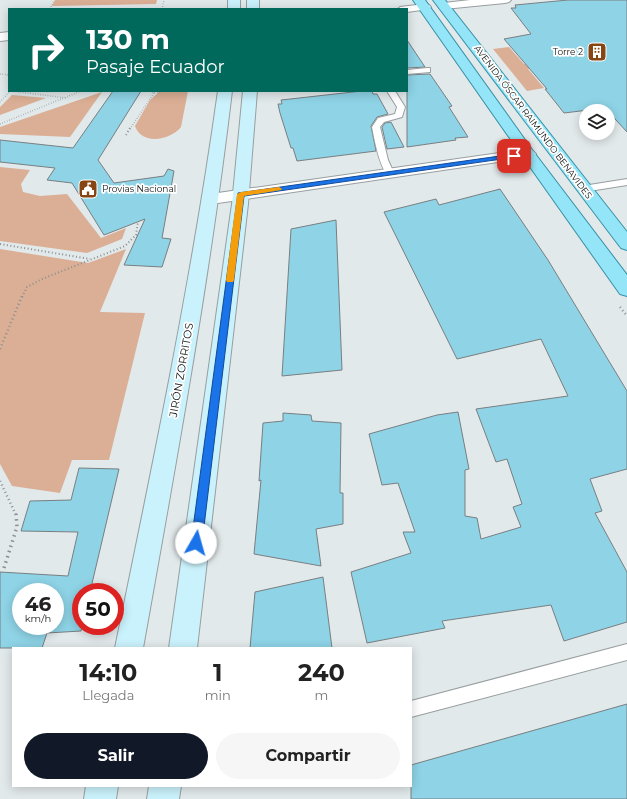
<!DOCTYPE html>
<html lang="es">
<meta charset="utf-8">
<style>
body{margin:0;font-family:Montserrat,sans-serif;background:#f6f6f6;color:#222;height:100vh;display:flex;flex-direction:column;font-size:15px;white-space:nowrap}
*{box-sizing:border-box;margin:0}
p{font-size:13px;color:#767676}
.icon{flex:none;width:22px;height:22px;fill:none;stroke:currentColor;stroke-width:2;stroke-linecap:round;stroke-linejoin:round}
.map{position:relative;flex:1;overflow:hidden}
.drawer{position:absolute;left:12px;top:647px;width:400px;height:140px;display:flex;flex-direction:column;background:#fff;border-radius:0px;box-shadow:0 2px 10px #0003}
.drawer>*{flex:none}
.hud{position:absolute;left:8px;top:8px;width:400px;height:84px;border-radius:0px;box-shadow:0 2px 10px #0003;background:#00695c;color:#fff;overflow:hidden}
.tools{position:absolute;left:579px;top:104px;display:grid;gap:8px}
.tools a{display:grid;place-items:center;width:36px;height:36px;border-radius:50%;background:#fff;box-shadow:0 2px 10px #0003;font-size:20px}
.speed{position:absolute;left:12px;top:583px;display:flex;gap:8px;font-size:20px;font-weight:700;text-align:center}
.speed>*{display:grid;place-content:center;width:52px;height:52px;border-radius:50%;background:#fff;box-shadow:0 2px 10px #0003;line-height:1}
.speed small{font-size:10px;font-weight:400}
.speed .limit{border:6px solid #d22;background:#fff;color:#111}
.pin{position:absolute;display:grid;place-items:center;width:34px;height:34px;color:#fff;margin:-17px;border-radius:8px;box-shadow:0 2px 6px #0006}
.me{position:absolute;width:44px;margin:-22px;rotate:7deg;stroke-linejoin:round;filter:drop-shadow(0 0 3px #0008)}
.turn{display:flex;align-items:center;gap:14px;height:84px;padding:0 12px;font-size:18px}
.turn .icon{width:52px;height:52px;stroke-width:2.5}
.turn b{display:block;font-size:28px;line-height:34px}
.eta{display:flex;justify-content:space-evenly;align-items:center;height:68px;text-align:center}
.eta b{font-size:24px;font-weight:700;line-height:28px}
.button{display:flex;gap:8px;margin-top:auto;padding:8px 12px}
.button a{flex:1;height:46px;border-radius:24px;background:#111827;color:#fff;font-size:16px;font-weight:700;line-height:46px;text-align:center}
.button a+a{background:#f6f6f6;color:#222}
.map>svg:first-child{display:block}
.green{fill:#dbaf95}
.building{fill:#8ed3e6;stroke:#797f81;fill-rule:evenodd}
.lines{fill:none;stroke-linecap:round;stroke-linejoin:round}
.lane-casing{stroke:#989e9f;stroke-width:2}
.street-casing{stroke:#989e9f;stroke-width:2}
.secondary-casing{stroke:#989e9f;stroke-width:2}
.primary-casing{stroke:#3890a5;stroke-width:2}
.path-far3{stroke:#8a8f90;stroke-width:1.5;stroke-dasharray:0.5 2;stroke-linecap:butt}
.path-far2{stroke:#8a8f90;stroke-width:2;stroke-dasharray:1 2.5;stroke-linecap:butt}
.path-far1{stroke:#8a8f90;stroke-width:2.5;stroke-dasharray:1 3;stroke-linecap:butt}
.path{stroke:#8a8f90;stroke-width:3.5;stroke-dasharray:1.5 4;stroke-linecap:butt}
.lane{fill:#fff;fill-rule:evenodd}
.street{fill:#fff;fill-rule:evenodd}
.secondary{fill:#caf2fc;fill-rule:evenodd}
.primary{fill:#94e5f8;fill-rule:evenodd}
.route{fill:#1a73e8;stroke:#114b97}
.slow{fill:#f59e0b}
.labels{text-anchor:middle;stroke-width:3.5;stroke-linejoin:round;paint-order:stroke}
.far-poi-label{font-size:9px;fill:#111313;stroke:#fff;text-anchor:end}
.far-street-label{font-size:9px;fill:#111313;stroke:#fff}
.street-label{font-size:11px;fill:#111313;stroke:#fff}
</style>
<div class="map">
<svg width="627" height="799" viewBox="0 0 627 799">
<rect width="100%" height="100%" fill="#e2e9eb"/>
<g class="green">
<path d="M55 0H157L156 4 52 6Z"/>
<path d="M509 47 524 64 548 61 552 66 528 69 544 88 527 91 493 49Z"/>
<path d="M160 91H188L181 127C171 140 142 146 135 126L150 100Z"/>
<path d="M102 92 70 137 0 134V127Z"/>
<path d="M12 95 46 98 0 115V107Z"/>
<path d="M0 167 30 170 21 184 23 192 40 196 67 194 101 238 126 228 122 239 87 253 0 241Z"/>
<path d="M0 249 88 263 126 249 100 312 145 313 109 460H72L60 493 12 486 0 464Z"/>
</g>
<g class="building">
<path d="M568 0H627V132L605 108 564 113 545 89H547L504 39 531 34 511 8H516L515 5Z"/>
<path d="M407 40 425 67 407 68Z"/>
<path d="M430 74 452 106 449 107 468 137 455 138 456 140 407 147V75Z"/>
<path d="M113 91H141L98 160 114 183 164 176 168 169 174 171 162 238 171 239 162 267 124 265 145 219 104 235 72 183 47 180 55 168 0 162V140L73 148Z"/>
<path d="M362 91H372L373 94H377L388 114 377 117 371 126 376 151 297 161 293 148H291L280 113 278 104H282L281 100Z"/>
<path d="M391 122 404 147 387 149 382 127 385 123Z"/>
<path d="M500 189 548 260 627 391V469L590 479 602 511 595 513 627 572V622L564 641 551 605 442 621 445 628 367 643 351 572 411 553 403 532H415L398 483 382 485 369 434 437 415 458 412 469 469 465 470V516L477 518 481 539 521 527 513 507 522 504 507 459 496 462 476 409 568 396 541 339 457 359 384 212 436 199 439 205Z"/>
<path d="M336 220 342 370 282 376 291 229Z"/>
<path d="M283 413 311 415 312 421 341 423 340 493H343V524L316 529 321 566 254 554 261 480 259 481 263 423 283 421Z"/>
<path d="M79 468 119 469 90 592H81V626H82L81 631 47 633 42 648H0V572L68 576 78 532 21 531 30 501 71 500ZM21 592H55V626H21Z"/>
<path d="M323 577 332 648H250L255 592Z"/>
<path d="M627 704V799H411V765Z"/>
</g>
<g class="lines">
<g class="lane-casing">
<g id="lane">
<path d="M427 68H430V72L407 74V70Z"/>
<path d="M387 91H395L405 107 402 117 384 122 380 127 388 160 394 173 390 176C380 173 374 137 372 127L378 118 395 114 397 107Z"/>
<path d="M627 179V185L583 192 579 189 583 186Z"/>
<path d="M627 644V660L411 717V701Z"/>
</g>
</g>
<g class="street-casing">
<g id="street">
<path d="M470 0H511L509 2 505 3 444 9 440 8 438 6 440 4 444 3Z"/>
<path d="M425 4 429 5 431 7 429 9 407 12V9H398L400 7Z"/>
<path d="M9 32V40L0 41V33Z"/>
<path d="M528 149 533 151 536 154 533 157 211 204 205 203 203 199 205 195 211 194Z"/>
</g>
</g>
<g class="secondary-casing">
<g id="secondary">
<rect x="228" y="0" width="12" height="9"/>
<rect x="247" y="0" width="12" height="9"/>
<path d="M218 91H232C210 278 176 463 143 648H115C153 463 192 278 218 91Z"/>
<path d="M243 91H257L248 204 197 648H169L232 204Z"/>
<path d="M86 786H118L116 799H84Z"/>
<path d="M149 786H181L179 799H147Z"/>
</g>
</g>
<g class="primary-casing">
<g id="primary">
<path d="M413 0H425L533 151 627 275V296L620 294 523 157Z"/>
<path d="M433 0H445L627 232V250L621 248Z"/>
</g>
</g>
<g class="path-far3">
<path d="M50 9 54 0"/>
<path d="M162 9 164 0"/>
<path d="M0 74 9 75"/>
<path d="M13 91 66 98"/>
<path d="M150 91 154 93 162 91"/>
<path d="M0 102 10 91"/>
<path d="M0 124 81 91"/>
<path d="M130 129 154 93"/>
</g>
<g class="path-far2">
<path d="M126 135 130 128"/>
<path d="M0 244 90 259"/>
<path d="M22 297 27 287 42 279 125 246 136 235 138 222"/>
</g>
<g class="path-far1">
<path d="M620 307 627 316"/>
<path d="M0 349 22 296"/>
<path d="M0 481 16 515"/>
</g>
<path class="path" d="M4 568 17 527 16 514"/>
<use href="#lane" class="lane"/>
<use href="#street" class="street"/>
<use href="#secondary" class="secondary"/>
<use href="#primary" class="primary"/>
</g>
<path class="route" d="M514 154 517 156 516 157 244 196 202 543 200 546 196 548 193 546 191 543 238 193Z"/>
<path class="slow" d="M279 187 282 189 281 190 244 196 234 280 233 282H227L226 280 237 194 241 192Z"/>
<defs>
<g id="building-square" transform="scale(1)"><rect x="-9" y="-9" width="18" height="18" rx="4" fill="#874513" stroke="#fff"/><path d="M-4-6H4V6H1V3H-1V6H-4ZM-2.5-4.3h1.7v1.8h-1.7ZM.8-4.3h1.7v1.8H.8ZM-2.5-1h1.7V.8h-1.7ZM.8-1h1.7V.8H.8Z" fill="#fff"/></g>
<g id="civic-square" transform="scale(1)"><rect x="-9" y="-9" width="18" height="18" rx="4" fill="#874513" stroke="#fff"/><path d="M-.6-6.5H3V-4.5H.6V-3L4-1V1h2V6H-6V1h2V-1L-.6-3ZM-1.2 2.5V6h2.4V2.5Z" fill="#fff"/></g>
</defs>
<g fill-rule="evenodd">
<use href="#building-square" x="597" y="52"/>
<use href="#civic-square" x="88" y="189"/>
</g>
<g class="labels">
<g class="far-poi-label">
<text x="583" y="55">Torre 2</text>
<text x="102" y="192" text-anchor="start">Provias Nacional</text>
</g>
<g class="far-street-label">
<text transform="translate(533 122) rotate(53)" y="3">AVENIDA ÓSCAR RAIMUNDO BENAVIDES</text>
</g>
<g class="street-label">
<text transform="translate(181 370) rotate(-80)" y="4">JIRÓN ZORRITOS</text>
</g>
</g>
</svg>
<div class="tools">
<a><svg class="icon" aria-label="layers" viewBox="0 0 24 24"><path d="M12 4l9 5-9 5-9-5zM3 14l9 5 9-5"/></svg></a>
</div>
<div class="speed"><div>46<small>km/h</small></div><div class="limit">50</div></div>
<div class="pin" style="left:514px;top:156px;background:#d93025"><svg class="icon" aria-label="arrive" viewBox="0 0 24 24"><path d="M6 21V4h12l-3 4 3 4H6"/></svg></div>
<svg class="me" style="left:196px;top:543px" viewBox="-20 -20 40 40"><circle r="19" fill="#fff"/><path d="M0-13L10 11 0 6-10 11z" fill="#1a73e8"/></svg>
<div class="hud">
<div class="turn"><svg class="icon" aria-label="right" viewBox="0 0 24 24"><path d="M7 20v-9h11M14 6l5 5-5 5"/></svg><div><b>130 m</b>Pasaje Ecuador</div></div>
</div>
<section class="drawer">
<div class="eta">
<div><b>14:10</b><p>Llegada</p></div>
<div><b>1</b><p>min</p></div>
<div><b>240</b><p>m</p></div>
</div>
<div class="button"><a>Salir</a><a>Compartir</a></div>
</section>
</div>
